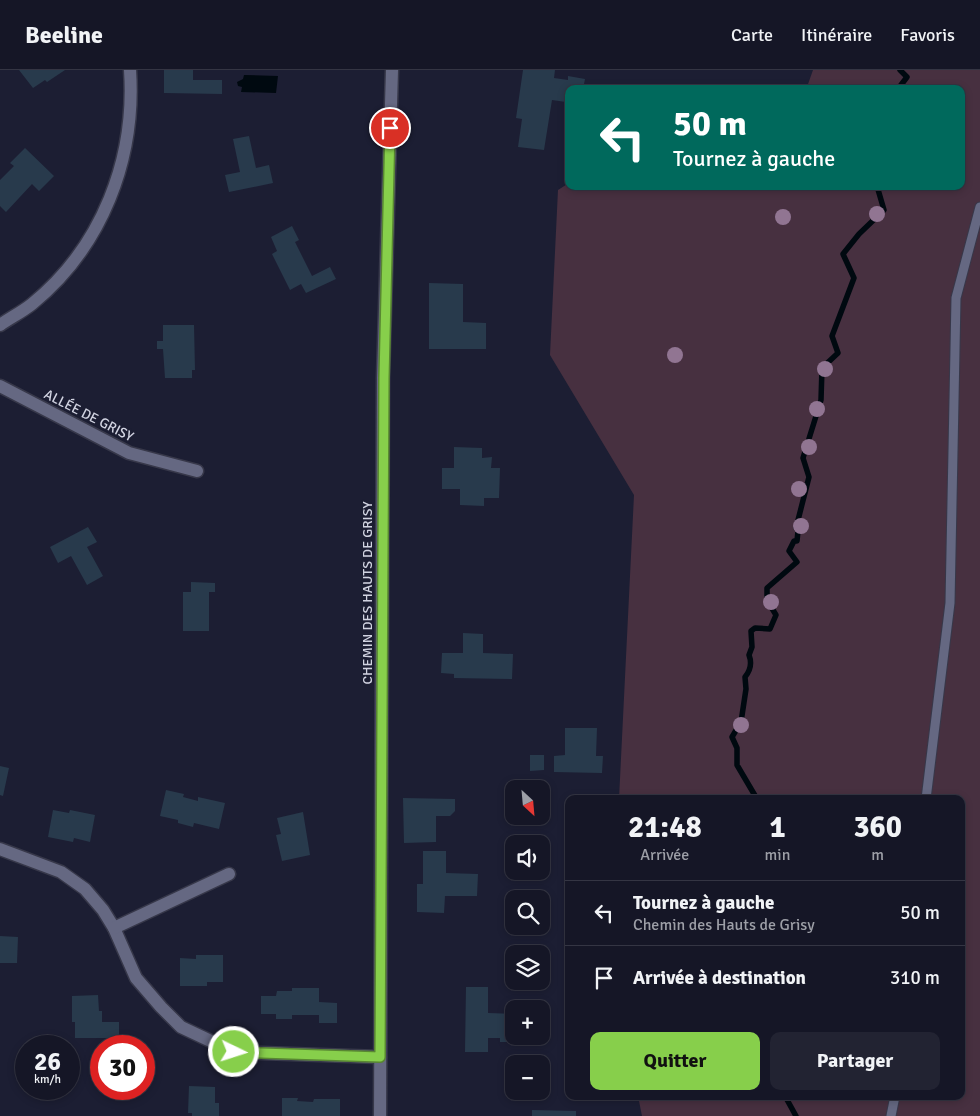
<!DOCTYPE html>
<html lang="fr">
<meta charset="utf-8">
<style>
body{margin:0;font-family:Signika,sans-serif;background:#222332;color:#f1f3f6;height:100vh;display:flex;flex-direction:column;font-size:19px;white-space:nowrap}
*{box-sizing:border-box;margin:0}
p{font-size:16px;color:#9d9fa7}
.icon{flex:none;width:28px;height:28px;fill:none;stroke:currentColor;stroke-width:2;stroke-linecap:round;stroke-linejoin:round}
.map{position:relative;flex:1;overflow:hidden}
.panel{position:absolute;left:565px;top:725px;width:400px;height:305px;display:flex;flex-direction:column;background:#151626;border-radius:10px;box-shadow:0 2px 8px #0003,0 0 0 1px #343543}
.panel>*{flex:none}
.guide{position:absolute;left:565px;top:15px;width:400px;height:105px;border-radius:10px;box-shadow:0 2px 8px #0003,0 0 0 1px #343543;background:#00695c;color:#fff;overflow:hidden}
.needle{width:32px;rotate:154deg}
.controls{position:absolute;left:505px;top:710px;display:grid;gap:10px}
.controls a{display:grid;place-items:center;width:45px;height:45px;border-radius:10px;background:#151626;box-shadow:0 2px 8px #0003,0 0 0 1px #343543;font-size:25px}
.speed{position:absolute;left:15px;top:965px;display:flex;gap:10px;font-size:25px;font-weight:700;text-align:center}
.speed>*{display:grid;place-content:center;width:65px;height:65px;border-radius:50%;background:#151626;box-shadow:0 2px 8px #0003,0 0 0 1px #343543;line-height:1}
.speed small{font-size:12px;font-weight:400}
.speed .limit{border:8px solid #d22;background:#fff;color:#111}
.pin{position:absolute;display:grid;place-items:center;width:42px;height:42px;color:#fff;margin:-21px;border:2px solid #fff;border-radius:50%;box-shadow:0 1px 5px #0007}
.me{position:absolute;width:55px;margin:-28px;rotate:94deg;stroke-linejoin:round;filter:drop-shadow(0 0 4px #0008)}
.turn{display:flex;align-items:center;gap:18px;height:105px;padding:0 25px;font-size:22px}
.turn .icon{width:65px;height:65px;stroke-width:2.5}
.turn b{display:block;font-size:35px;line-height:42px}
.eta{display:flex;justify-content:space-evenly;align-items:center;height:85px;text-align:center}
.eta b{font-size:30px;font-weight:700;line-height:35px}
.action{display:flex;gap:10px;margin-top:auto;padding:10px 25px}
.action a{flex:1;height:58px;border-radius:10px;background:#87cf4b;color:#111;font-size:20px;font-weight:700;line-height:58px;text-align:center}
.action a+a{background:#222332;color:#f1f3f6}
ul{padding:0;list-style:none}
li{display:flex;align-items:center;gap:15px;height:65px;padding:0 25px;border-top:1px solid #343543}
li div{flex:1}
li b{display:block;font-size:19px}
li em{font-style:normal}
header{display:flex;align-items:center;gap:30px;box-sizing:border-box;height:70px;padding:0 25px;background:#151626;border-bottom:1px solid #343543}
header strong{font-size:24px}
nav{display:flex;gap:28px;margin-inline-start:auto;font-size:18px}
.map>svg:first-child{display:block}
.green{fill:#473040}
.water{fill:#000910}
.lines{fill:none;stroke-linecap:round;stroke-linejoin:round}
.stream{stroke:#000910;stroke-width:5.5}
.building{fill:#283a4c}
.lane-casing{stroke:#37384a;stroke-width:11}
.street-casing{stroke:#37384a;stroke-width:15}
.lane{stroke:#656882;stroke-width:9}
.street{stroke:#656882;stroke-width:12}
.tree{fill:#917592}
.route-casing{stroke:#588731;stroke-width:12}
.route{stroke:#87cf4b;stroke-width:9}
.labels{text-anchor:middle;stroke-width:4;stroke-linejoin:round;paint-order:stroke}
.street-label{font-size:14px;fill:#d1d3e1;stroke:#1c1e33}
</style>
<header>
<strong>Beeline</strong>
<nav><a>Carte</a><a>Itinéraire</a><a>Favoris</a></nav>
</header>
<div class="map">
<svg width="980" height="1046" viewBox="0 0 980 1046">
<rect width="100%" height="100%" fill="#1c1e33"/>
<path class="green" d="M813 0H980V1046H642L638 1026H961V729H619L634 425 550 285 558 120 569 113V116H961V19H794L807 17Z"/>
<path class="water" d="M244 5 278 6 276 23 241 22 242 17 238 16 237 12 243 9Z"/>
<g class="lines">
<g class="stream">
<path d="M898 19 907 7 900 0"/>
<path d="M757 729 737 695V678L732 667 741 652 746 619 745 607C750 601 752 593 749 585L752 577 751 561 755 558 770 559 776 545 767 530V518L797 492 789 481 794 471H797L798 461 796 458 809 407 803 388 821 330 822 298 838 283 832 266 854 208 843 184 859 164 884 140 877 116"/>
<path d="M785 1026 796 1046"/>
</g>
</g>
<g class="building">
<path d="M19 0H65L47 12 45 10 33 18Z"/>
<path d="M164 0H193V10H222V24L164 23Z"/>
<path d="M523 0H555L554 8 568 10V6L585 9 583 19H569V36L565 35 566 32 552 30 544 80 518 77 522 49 516 48Z"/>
<path d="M249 66 256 98 269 95 273 113 229 122 225 105 240 102 233 69Z"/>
<path d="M25 78 54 106 39 121 32 114 6 142 0 136V110L14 96 10 93Z"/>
<path d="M292 156 299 170 295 172 312 206 330 197 336 209 306 223 301 214 290 220 272 184 277 181 271 167Z"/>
<path d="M429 213 463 214V252L486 253V279H429Z"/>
<path d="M163 255H194L195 300H192V308H165L163 279H157V271H163Z"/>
<path d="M454 377 482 378V388L492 387 491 398H500L499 428H484V436L460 435V419H442V398H454Z"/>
<path d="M88 457 97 472 87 477 103 506 87 515 71 486 58 493 50 477Z"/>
<path d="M191 512 215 513V522H209V561H183V522H191Z"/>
<path d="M463 563 483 564V583L513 584 512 609 454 608V604L441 603 442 583H463Z"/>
<path d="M565 658H597L596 686H603L602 703 554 702V686L565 685Z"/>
<path d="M530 685H544V700L530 701Z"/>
<path d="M0 696 9 698 3 726 0 725Z"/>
<path d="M166 720 184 724 183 727 198 731V727L225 733 219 759 194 753 193 757 178 753V750L160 746Z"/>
<path d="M403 728 455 729V741L450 746H436V772L404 773Z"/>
<path d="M53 740 69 743 70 740 95 745 90 772 74 768 73 772 48 767Z"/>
<path d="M303 742 310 785 282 791 276 765 281 764 277 748Z"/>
<path d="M423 781H446V803L478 804 477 826H445L444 843 417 842V814H423Z"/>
<path d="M0 866 18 867 17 893H0Z"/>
<path d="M196 885H223V912H207V916H180V888L196 889Z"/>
<path d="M466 917H488V943L514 944V966H520V972H500V968H488V982H465Z"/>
<path d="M292 918H319V932L337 933V953H319V945H292V949H276V944H261V926H276L277 921H292Z"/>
<path d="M98 925 99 941H102V952H119V968H75V952H72V926Z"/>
<path d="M189 1016 215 1017V1033H219V1046H192V1043H188Z"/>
<path d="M282 1028H298L297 1031 313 1032 314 1029H340V1046H282Z"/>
<path d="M532 1040 576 1041V1046H532Z"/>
</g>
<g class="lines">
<g class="lane-casing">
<g id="lane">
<path d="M926 729 950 533 956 228 980 137"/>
<path d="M891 1046 895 1026"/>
</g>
</g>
<g class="street-casing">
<g id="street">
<path d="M0 255C10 248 22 242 32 234 102 177 136 89 130 0"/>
<path d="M0 316 129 383 197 401"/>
<path d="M0 779 61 802 85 819 103 840 114 858 136 908 161 937 181 957 234 982 380 987"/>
<path d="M114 858 229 804"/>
<path d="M380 1046 383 308 392 0"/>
</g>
</g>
<use href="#lane" class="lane"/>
<use href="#street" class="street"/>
</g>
<g class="tree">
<circle cx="877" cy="144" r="8"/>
<circle cx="783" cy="147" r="8"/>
<circle cx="675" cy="285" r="8"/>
<circle cx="825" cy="299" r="8"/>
<circle cx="817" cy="339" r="8"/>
<circle cx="809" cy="377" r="8"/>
<circle cx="799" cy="419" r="8"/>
<circle cx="801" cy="456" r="8"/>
<circle cx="771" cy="532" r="8"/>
<circle cx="741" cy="655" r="8"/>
</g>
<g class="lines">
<g class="route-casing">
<path id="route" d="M234 982 380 987 384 308 390 58"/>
</g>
<use href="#route" class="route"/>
</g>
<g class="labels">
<g class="street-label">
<text transform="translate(89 345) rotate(27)" y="5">ALLÉE DE GRISY</text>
<text transform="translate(367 523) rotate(-90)" y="5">CHEMIN DES HAUTS DE GRISY</text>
</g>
</g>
</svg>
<div class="controls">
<a><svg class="needle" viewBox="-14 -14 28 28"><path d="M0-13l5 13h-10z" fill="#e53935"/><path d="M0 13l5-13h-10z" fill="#9d9fa7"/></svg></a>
<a><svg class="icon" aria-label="sound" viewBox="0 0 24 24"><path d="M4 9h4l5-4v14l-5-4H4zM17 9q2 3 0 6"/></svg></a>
<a><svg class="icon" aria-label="search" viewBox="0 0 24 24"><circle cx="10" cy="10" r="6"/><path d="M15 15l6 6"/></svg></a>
<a><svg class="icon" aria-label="layers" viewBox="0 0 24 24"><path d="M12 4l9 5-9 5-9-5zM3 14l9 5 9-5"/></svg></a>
<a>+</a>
<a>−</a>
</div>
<div class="speed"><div>26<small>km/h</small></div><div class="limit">30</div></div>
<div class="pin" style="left:390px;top:58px;background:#d93025"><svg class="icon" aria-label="arrive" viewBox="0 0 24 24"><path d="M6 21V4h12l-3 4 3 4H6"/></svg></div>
<svg class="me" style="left:234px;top:982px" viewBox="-20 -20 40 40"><circle r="17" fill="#87cf4b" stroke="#fff" stroke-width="3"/><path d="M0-11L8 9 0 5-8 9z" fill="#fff"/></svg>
<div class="guide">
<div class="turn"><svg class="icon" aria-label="left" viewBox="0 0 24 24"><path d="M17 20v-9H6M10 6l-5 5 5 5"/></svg><div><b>50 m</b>Tournez à gauche</div></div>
</div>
<section class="panel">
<div class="eta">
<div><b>21:48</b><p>Arrivée</p></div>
<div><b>1</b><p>min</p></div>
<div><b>360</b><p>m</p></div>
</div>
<ul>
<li><svg class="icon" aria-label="left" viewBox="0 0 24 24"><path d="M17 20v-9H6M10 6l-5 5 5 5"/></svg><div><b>Tournez à gauche</b><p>Chemin des Hauts de Grisy</p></div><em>50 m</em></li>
<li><svg class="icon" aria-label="arrive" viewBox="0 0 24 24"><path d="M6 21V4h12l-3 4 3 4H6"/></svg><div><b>Arrivée à destination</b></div><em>310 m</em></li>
</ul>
<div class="action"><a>Quitter</a><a>Partager</a></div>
</section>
</div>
